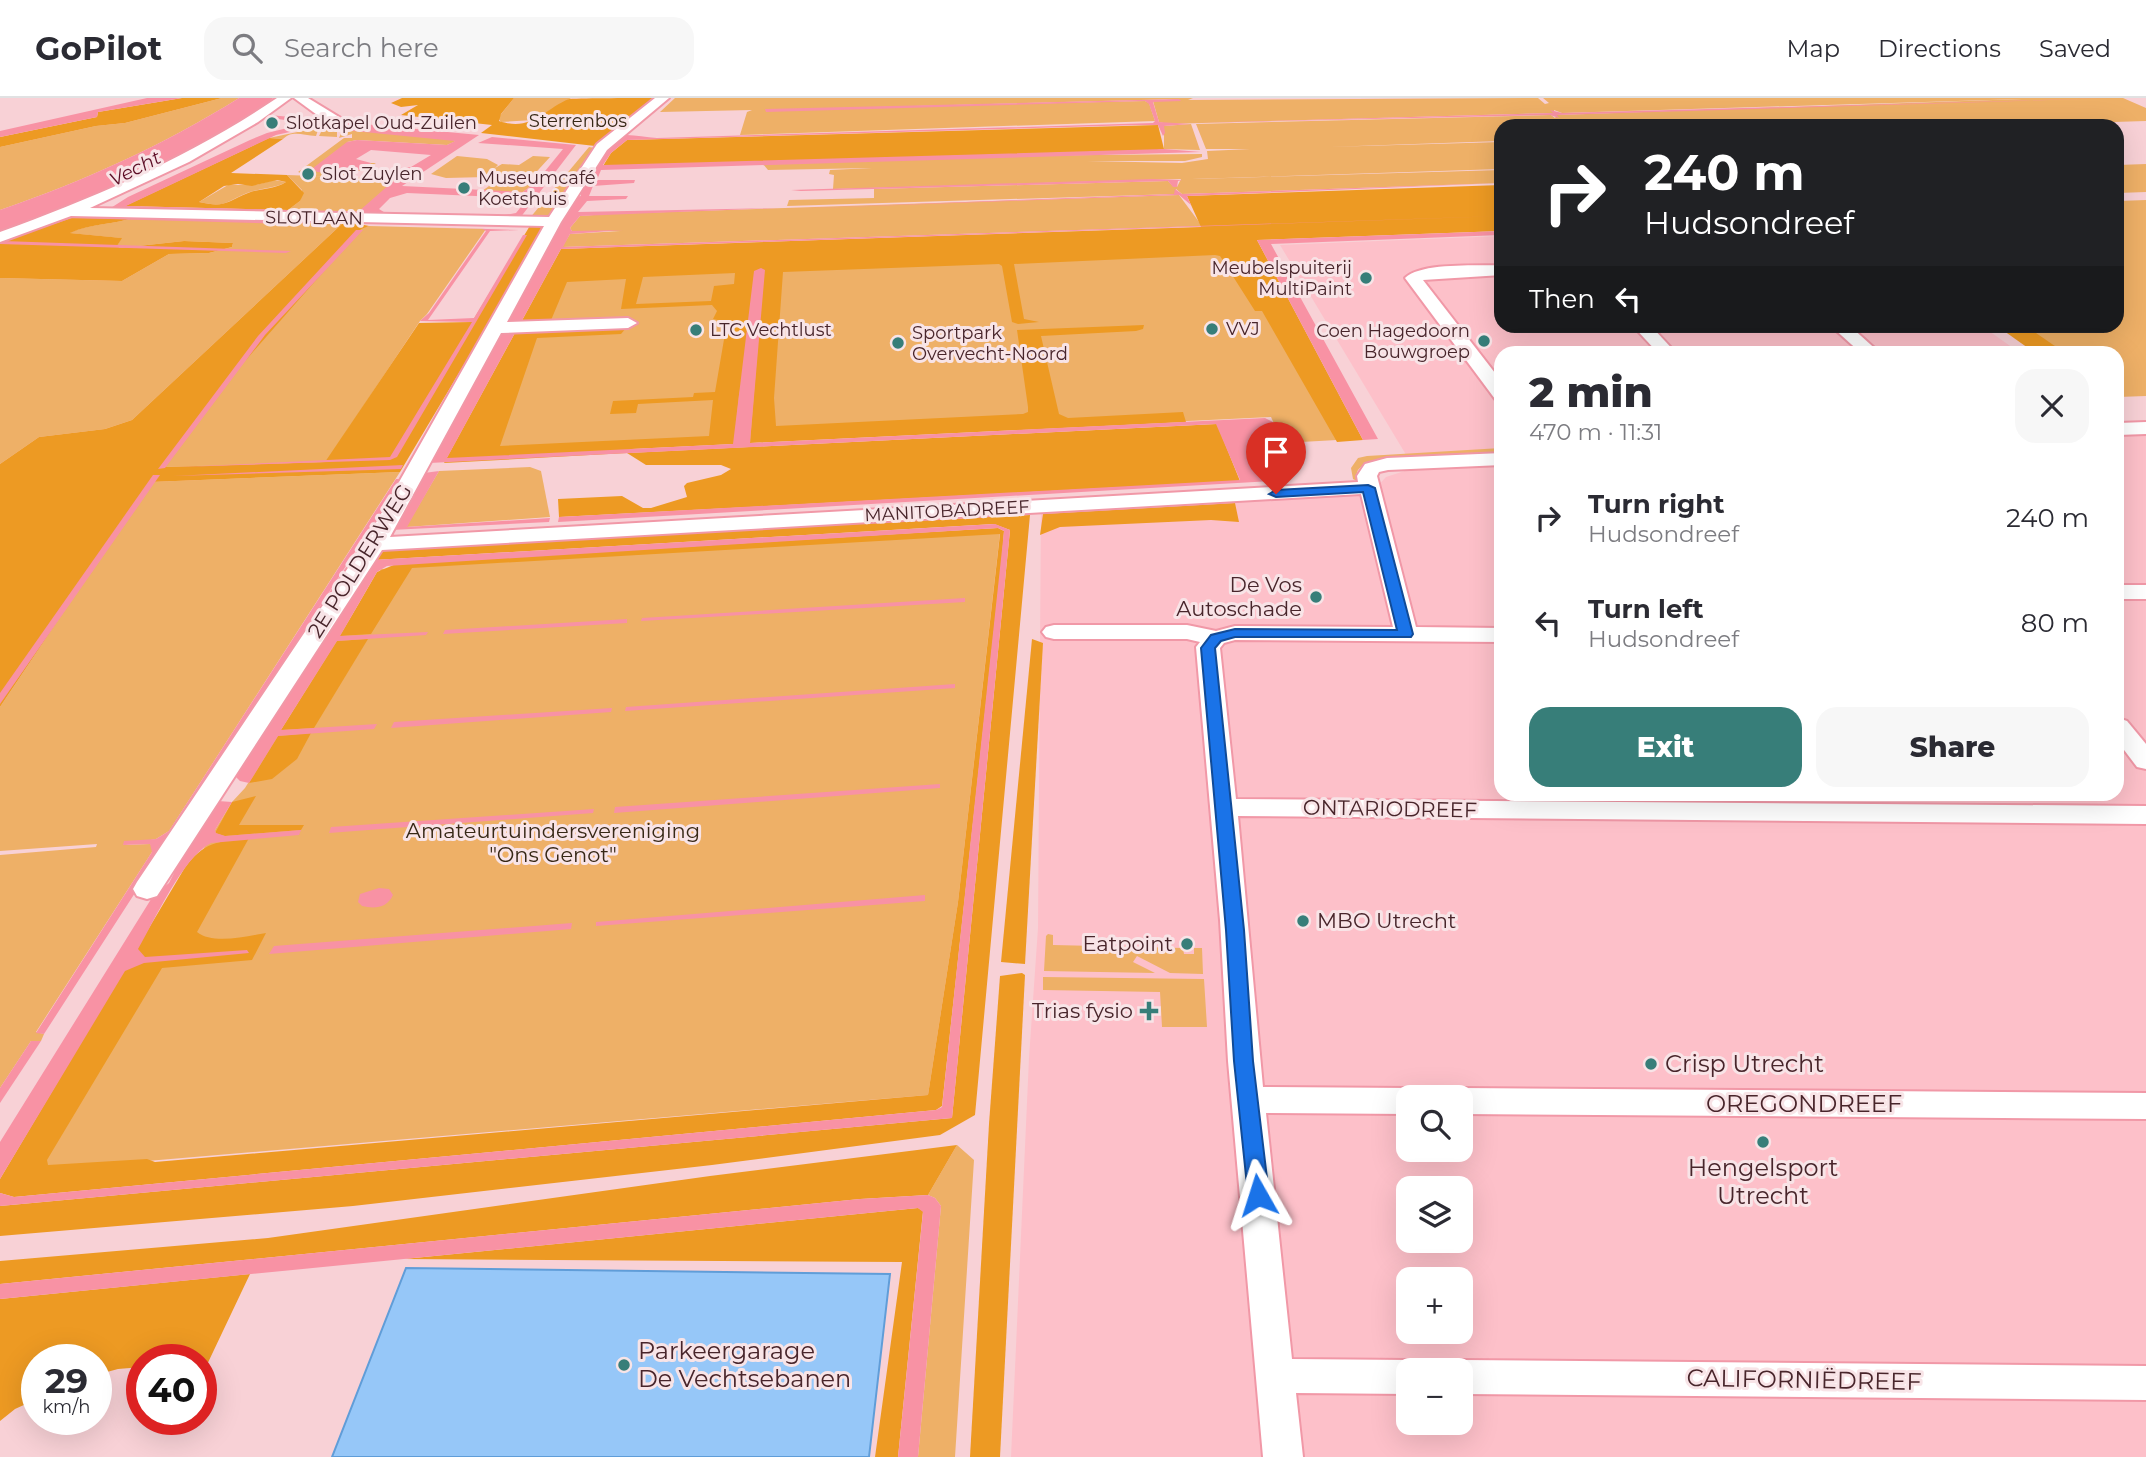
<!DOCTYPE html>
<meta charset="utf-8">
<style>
body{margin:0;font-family:Montserrat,sans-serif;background:#f7f7f7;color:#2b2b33;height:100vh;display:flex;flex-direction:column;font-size:26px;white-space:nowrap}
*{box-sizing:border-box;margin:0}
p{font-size:23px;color:#7c7c81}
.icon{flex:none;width:38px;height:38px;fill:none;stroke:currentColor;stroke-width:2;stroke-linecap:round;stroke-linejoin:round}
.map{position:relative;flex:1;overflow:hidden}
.panel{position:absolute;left:1494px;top:248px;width:630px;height:455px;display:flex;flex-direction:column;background:#fff;border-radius:21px;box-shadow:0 7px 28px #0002}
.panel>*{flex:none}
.hud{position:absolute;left:1494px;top:21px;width:630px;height:214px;border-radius:21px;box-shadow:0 7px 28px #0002;background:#202124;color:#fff;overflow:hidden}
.controls{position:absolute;left:1396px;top:987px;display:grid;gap:14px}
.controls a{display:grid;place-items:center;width:77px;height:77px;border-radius:14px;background:#fff;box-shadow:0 7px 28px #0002;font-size:35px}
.speed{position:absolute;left:21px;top:1246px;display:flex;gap:14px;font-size:35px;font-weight:700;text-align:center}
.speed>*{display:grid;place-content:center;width:91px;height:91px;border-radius:50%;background:#fff;box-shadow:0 7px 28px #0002;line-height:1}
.speed small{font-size:18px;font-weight:400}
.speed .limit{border:10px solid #d22;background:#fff;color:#111}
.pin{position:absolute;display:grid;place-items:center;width:60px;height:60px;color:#fff;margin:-72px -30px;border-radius:50% 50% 50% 0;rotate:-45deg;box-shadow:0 0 7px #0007}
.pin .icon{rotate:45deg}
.me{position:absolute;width:77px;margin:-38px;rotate:354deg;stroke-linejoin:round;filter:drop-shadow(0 0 5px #0008)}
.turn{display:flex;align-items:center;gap:24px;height:147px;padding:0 35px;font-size:32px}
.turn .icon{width:91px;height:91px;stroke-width:2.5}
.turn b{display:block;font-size:49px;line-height:60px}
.then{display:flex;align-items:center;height:66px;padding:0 35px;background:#0003;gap:14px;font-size:26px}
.round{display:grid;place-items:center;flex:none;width:74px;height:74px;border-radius:21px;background:#f7f7f7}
.head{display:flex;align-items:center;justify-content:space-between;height:119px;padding:0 35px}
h1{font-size:42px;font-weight:800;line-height:52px}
.cta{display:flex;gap:14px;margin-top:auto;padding:14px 35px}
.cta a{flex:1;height:80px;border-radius:21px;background:#377e79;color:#fff;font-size:28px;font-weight:800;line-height:80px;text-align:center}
.cta a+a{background:#f7f7f7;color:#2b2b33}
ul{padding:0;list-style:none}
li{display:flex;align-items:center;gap:21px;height:105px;padding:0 35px}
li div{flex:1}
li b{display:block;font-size:26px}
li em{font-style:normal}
header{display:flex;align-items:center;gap:42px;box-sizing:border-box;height:98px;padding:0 35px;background:#fff;border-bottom:2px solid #e1e1e2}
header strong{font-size:33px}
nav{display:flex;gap:38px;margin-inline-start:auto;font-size:24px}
.search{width:490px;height:63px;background:#f7f7f7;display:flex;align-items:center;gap:18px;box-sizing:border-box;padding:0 24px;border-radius:21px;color:#7c7c81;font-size:26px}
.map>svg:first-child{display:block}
.built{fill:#fdc0c9;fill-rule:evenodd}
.green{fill:#eeb067}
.forest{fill:#ed9a23;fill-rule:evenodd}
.water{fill:#f892a4;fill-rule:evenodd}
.building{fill:#96c7f8;stroke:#609dd8;stroke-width:2}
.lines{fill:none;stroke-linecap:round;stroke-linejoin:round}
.minor-casing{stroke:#f198a7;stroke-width:4}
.minor{fill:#fff;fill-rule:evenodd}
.route{fill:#1a73e8;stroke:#114b97;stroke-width:2}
.poi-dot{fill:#377e79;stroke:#f8e4e7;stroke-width:2.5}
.labels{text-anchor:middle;stroke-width:6;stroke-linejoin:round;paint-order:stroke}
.far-park-label{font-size:18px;fill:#372816;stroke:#f8e4e7}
.far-poi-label{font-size:18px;fill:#48252b;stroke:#f8e4e7;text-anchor:start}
.far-street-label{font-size:18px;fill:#48252b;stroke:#f8e4e7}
.far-water-label{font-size:19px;font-style:italic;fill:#5d0e26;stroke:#f8e4e7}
.street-label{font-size:21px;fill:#48252b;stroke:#f8e4e7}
.poi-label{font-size:21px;fill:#48252b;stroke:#f8e4e7;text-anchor:end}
.park-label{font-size:21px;fill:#372816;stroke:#f8e4e7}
.near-poi-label{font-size:24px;fill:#48252b;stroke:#f8e4e7;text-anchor:start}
.near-street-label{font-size:24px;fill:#48252b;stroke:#f8e4e7}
</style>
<header>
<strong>GoPilot</strong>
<div class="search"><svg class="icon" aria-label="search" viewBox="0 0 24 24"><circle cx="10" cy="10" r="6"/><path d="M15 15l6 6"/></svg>Search here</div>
<nav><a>Map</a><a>Directions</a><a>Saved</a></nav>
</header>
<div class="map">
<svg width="2146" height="1359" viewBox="0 0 2146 1359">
<rect width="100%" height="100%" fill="#f8d1d6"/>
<path class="built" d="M1501 138 1502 228H1982L2020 255 1502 256V696H2118V328L2122 332 2146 331V1359H1011L1029 960 1038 830 1041 410 1374 392 1386 379 1414 370 1280 147ZM1409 999H1461V1052H1409ZM1409 1090H1461V1143H1409ZM1409 1181H1461V1234H1409ZM1409 1272H1461V1325H1409Z"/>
<g class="green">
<path d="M222 0H239C164 47 84 83 0 112V49L96 28 125 25Z"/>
<path d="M514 0H571L534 22 501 24 498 20Z"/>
<path d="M675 0H1193L1188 2 1538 0 1545 6 1549 5 1543 0H2123L2146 10V23L1982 28H1566L1560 23 1563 28H1502L1501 43 1328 49 1501 44V71L1192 81 1501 72V85L1182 96 1176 91 1175 96 787 108 789 102 874 100V91L1168 83 1174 89H1177L1181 81 833 91 834 77 829 76 830 72 872 70 768 72 763 66 1003 58 1202 56V59L1185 63H1087L1182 65 1208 61 1207 53 1250 51H1206L1196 26 1551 17 1555 20 1557 17 2022 1 1562 15 1554 12V15L1167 26 1159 24 1153 3 1179 1 766 12 1145 3 1149 5 1155 23 740 37 747 14 752 12 660 14Z"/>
<path d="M1191 26 1200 52 1164 51V28Z"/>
<path d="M321 29 453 42 456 43 447 47 357 42 347 44 360 72 371 65H376C355 78 320 83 298 74L344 40H352V36L339 40 342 33H330L337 34V39L319 38 322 32H316H318L316 38C302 37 292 32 283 41L269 40Z"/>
<path d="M589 49 595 50 553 120 529 121Z"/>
<path d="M457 58 487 61 498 67 495 70 502 66 519 67 533 58 550 59 529 82 537 83 523 94 482 93 503 78 499 77 493 81 486 79 446 80 431 76Z"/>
<path d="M2146 66V94L2118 95V67Z"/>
<path d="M287 77 397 81 359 114 288 112 300 103 302 92Z"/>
<path d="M274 82 286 84C274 91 260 90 247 95 225 104 226 110 199 104L228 87H256Z"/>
<path d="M1179 97 1202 128 562 149 570 136 620 133H572L570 130 580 118 607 116Z"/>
<path d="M2146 102V298L2118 299V256L2055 255 2015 228H2118V103Z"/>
<path d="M136 119 345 123 132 322 105 331 39 339 0 366V180L122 183 169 156 209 155 232 149 233 145 184 143 120 150 117 148 121 140 69 135C90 125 114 127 136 119Z"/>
<path d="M369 128 486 131 427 216 420 223 326 364 162 369 255 250 361 130Z"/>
<path d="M1236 148 1337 342 1283 345 1271 319 451 358 550 171Z"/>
<path d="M1501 350V354L1491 357 1372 364C1361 368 1355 370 1357 383L1353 381 1351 370 1358 360 1367 358Z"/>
<path d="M530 369 541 373 550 419 406 429 439 373Z"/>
<path d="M400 374 169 733 156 741 123 747 150 746 153 748 152 754 36 934 44 936 41 943H31L0 990V757L96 749 97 746 0 753V609L151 384Z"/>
<path d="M1000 435 958 804 928 997 6 1075 232 704 245 690 381 471Z"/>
<path d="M1048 836 1053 837V847L1183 850 1184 856H1194V850H1202L1203 876 1170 875 1137 858 1133 864 1155 875 1044 873 1046 838Z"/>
<path d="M1043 879 1204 881 1207 929H1162L1160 894 1043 892Z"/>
<path d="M957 1047 974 1062 955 1359H918L941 1108 935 1100 928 1097Z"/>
</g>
<g class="forest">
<path d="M182 0H222L125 25 96 28 0 49V39L97 19 98 14Z"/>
<path d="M402 0H514L501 16 499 23C532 34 544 11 569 1 585 0 636 0 656 0L595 48 481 35 492 27 401 17 418 7 401 9 391 5Z"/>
<path d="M1158 27 1164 51 1157 52 603 68 611 55 627 42Z"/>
<path d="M269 40 283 41 231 75 287 77 304 95 300 103 288 112 125 108ZM277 82 286 84C274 92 260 90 248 95 226 104 225 110 199 104L224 88 238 86 252 88Z"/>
<path d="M1501 87V133L1257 142 1363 342 1337 344 1262 213H1255L1220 158 1215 157 1014 166 1024 221 1039 224 1018 226 1012 224 1002 168 999 166 783 174 774 300 776 328 1023 316 1028 314V309L1017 232 1144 227 1143 231 1136 233 1041 238 1059 316 1068 320 1183 314 1186 324 750 345 764 171 739 297 734 346 632 351 628 355 1217 326 1240 383 559 419 558 401 622 398 643 410H651L687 399 684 388 687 385 721 377 731 371 721 367H646L627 355 444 365 516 233 626 230 621 236 537 240 500 348 709 338 713 302 638 306 636 315 610 316 613 303 693 299 694 295 715 294 727 224 713 221 717 213 712 207 621 211 626 181 567 184 549 227 519 228 561 151 1201 129 1187 98ZM735 175 734 186 714 188 711 203 636 206 643 179Z"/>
<path d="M76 118 136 119C114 127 91 125 70 135L122 140 117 148 120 150 184 143 233 145 232 149 209 155 169 156 122 183 0 180V144Z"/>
<path d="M345 123 369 128 361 131 238 271 163 369 325 364 419 225 472 224 531 126 547 127 400 374 151 384 0 609V366L39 339 105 331 132 322Z"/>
<path d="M1997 228H2026L2065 255H2035Z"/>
<path d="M1235 405 1239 424 1211 422 1060 429 1040 437 1043 416Z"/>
<path d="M1030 417 975 1017 940 1037 712 1067 353 1108 0 1138V1108L952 1020 1010 432 994 426 374 462V454L389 449Z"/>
<path d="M998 430 1004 433 1002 459 942 1008 936 1012 14 1099 0 1095V1081L184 771C204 743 217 744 249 740L197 834C213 847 247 838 266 835L252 862 162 870 47 1062 48 1067 147 1061 155 1064 928 997 958 804 1000 436 412 470 371 536 340 538 377 474 396 466Z"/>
<path d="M368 541 314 630 281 632 337 543Z"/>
<path d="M1032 541 1043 545 1025 866 1001 864Z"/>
<path d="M311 635 297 661 272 681 249 685 278 638Z"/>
<path d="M256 698 239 727H304L301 732 225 738 215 735 232 704Z"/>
<path d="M1022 875 1025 877 1000 1359H970L989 1026 1000 878Z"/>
<path d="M957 1047 928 1097 860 1101 0 1186V1163L268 1140 710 1078Z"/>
<path d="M918 1110 923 1113 898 1359H875L902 1164 404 1161Z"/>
<path d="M250 1176 204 1273H201V1262H142V1269L118 1271 96 1277V1262H37V1301L15 1311 0 1323V1201Z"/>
</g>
<g class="water">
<path d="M147 0H182L98 14 97 19 0 39V33Z"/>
<path d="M239 0H273L259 16 479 37 402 88 523 94 537 83 563 51 478 45 492 39 576 47 520 120 494 119 516 115 524 105 522 100 407 95 390 100 379 111 387 116 106 113 128 99 250 42 267 35 308 25 255 18 95 100 0 134V112C84 83 164 47 239 0ZM313 29 455 43 447 47 357 42 347 44 313 70 317 74 346 75 360 72 371 65 356 61 371 52 431 57 411 69 399 70 392 75 399 78 358 114 126 108 276 37Z"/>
<path d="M2114 0 1557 17 1559 20 1550 17 1196 25 1553 15 1550 12 1562 15Z"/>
<path d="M1179 1 1181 3 1153 4 1159 24 1191 26 1164 28 1165 35 1163 38 1158 27H1136L627 42 611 55 603 67 1164 51 1201 54 601 72 597 82H635L634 85 593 88 589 98H628L626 101 587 103 578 114 779 110 580 118 570 130 572 133 623 132 570 136 563 149 1501 118 561 151 519 228 505 225 575 99 581 98V95L577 94 617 38C629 35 642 39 657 40L1153 25 1155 23 1149 6 1145 3 766 14 765 11Z"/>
<path d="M1152 81 1182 82 1178 83 1177 89H1173L1168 83 801 93 791 92Z"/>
<path d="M1501 85 1187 98 1191 107 1179 97 785 111 1174 96 1175 91 1182 96Z"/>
<path d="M73 118H83L323 124 290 126 72 120 3 143 291 153 286 155 0 146V142Z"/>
<path d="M427 129 519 132 490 133 428 222 474 220 523 137H527L397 359 390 362 180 369 390 359 472 224 420 223 429 215 486 133 482 131Z"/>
<path d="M356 132H363L265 237 165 370 158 371 258 238Z"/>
<path d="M1502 133 1501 137 1271 146 1378 341 1363 342 1257 142Z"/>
<path d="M761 170 765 172 750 345 1265 320 1273 324 1292 378 1290 382 558 424 559 419 1240 382 1216 326 429 365 501 235 516 233 447 360 733 346 754 173Z"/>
<path d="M403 367 401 371 372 372 173 378Z"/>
<path d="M439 373 407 429 550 420 549 424 391 432 424 375Z"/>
<path d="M153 377H160L0 606V595Z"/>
<path d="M396 381H402L44 936 36 935 152 754 150 746 123 747 124 743 156 741 169 733Z"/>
<path d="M995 426 1010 432 952 1020 0 1108V1095L14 1099 936 1012 942 1009 1004 433 998 430 387 468 377 474 340 538 428 534 426 537 337 543 281 632 377 626 374 631 278 638 249 685 240 683 234 677 373 462Z"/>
<path d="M965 500V504L641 523 642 520Z"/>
<path d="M627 521V525L443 536 445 532Z"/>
<path d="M955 586V590L625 613 626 609Z"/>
<path d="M612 610 611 614 391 630 394 624Z"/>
<path d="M940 686V690L614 715 615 709Z"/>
<path d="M218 703 232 704 215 732 216 735 225 738 301 732 299 737 211 745C182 760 155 822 138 851L145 859 247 852 249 855 144 865 125 873 0 1081V1044L153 798 169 785 174 775 171 771Z"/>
<path d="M594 711 593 715 329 735 331 729Z"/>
<path d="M379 790 389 791 393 797C387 810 375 811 362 808L358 804 360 796Z"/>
<path d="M925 797V803L596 828V824Z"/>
<path d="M572 825 571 831 269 856 274 848Z"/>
<path d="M31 943H41L0 1005V990Z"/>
<path d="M928 1097 935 1100 941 1108 918 1359H898L923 1114 918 1110 0 1201V1186L860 1101Z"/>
</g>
<path class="building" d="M406 1170 890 1176 869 1359H332Z"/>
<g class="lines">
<g class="minor-casing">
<g id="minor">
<path d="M277 0H291L258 24 189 64 90 110 549 119 597 46 655 0H669L607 52 561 124 507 224 628 220 637 225 628 230 501 235 390 439 1358 384 1357 378 1365 366 1387 360 1502 355V367L1388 372 1379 374 1377 378 1416 529 1502 530V544L1235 542 1224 545 1220 550 1236 701 2146 708V726L1238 718 1263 989 1409 990 1421 994 1423 999H1409V1016L1266 1015 1292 1261 1409 1262 1423 1267 1425 1272H1409V1296L1296 1295 1303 1359H1263L1228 963 1220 822 1196 549 1200 544 1187 541H1054L1046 539 1042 534 1046 529 1054 527H1187L1216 533 1235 528 1393 529 1361 396 382 452 157 798 147 801 137 798 133 791 137 784 364 446 544 128 71 118 0 144V134C97 99 191 58 277 0Z"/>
<path d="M294 0H308L344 22 338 26 324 22Z"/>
<path d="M1502 167V177L1423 182 1502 284V302L1495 301 1405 180C1421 164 1478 168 1502 167Z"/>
<path d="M1633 228H1651L1677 256H1659Z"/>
<path d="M1831 228H1850L1881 256H1862Z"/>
<path d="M2146 324V336L2118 337V325Z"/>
<rect x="2118" y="487" width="28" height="14"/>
<path d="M2118 620 2127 623 2146 646V671L2137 669 2118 644Z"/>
<path d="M1461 990 2146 995V1021L1461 1016V999H1447L1449 994Z"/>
<path d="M1461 1262 2146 1268V1302L1461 1296V1272H1445L1447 1267Z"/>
</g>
</g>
<use href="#minor" class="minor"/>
</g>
<path class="route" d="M1368 387 1375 390 1413 536 1411 539H1235L1221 543 1215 550 1244 832 1253 963 1269 1097 1266 1103 1258 1106 1251 1103 1248 1097 1234 963 1226 832 1201 550 1211 537 1235 531 1397 532 1363 394 1276 399 1269 396 1276 392Z"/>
<g class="poi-dot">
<circle cx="272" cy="25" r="7"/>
<circle cx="308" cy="76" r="7"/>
<circle cx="464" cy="90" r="7"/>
<circle cx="1366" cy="180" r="7"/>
<circle cx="1212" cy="231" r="7"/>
<circle cx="696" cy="232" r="7"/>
<circle cx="1484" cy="243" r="7"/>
<circle cx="898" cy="245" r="7"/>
<circle cx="1316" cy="499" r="7"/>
<circle cx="1303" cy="823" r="7"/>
<circle cx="1187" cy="846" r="7"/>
<path d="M1145.5 902.5h7v7h7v7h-7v7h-7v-7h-7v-7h7z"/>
<circle cx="1651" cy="966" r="7"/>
<circle cx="1763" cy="1044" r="7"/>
<circle cx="624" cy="1267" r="7"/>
</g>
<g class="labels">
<g class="far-park-label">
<text x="578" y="29">Sterrenbos</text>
</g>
<g class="far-poi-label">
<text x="286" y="31">Slotkapel Oud-Zuilen</text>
<text x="322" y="82">Slot Zuylen</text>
<text x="478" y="86">Museumcafé<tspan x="478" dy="21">Koetshuis</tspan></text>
<text x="1352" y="176" text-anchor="end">Meubelspuiterij<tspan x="1352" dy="21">MultiPaint</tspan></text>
<text x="1226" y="237">VVJ</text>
<text x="710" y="238">LTC Vechtlust</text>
<text x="1470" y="239" text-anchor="end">Coen Hagedoorn<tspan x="1470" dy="21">Bouwgroep</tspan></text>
<text x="912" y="241">Sportpark<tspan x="912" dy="21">Overvecht-Noord</tspan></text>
</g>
<g class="far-street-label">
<text transform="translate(314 120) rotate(1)" y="6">SLOTLAAN</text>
<text transform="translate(947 413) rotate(-3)" y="6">MANITOBADREEF</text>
</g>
<g class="far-water-label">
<text transform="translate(135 70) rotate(-27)" y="7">Vecht</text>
</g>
<g class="street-label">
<text transform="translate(360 463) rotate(-58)" y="7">2E POLDERWEG</text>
<text transform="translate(1390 711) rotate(1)" y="7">ONTARIODREEF</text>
</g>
<g class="poi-label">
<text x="1302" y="494">De Vos<tspan x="1302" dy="24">Autoschade</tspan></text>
<text x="1317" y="830" text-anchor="start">MBO Utrecht</text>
<text x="1173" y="853">Eatpoint</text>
<text x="1133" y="920">Trias fysio</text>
</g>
<g class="park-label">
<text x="553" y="740">Amateurtuindersvereniging<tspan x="553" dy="24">"Ons Genot"</tspan></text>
</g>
<g class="near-poi-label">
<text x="1665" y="974">Crisp Utrecht</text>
<text x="1763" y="1078" text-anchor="middle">Hengelsport<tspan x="1763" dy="28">Utrecht</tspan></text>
<text x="638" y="1261">Parkeergarage<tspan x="638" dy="28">De Vechtsebanen</tspan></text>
</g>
<g class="near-street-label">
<text x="1804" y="1014">OREGONDREEF</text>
<text transform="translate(1804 1282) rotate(1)" y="8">CALIFORNIËDREEF</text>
</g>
</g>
</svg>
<div class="controls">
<a><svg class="icon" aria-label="search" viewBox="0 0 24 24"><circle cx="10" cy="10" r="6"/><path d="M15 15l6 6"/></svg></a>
<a><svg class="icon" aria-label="layers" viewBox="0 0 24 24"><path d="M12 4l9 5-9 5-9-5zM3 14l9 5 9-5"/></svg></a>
<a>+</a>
<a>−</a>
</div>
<div class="speed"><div>29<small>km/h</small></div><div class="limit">40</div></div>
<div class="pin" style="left:1276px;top:396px;background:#d93025"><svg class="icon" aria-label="arrive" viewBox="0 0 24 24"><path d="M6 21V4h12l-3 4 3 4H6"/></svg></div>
<svg class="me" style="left:1258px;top:1097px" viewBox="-20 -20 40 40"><path d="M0-17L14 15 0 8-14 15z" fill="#1a73e8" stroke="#fff" stroke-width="4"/></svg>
<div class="hud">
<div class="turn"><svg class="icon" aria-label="right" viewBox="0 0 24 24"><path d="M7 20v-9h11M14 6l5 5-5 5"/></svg><div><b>240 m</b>Hudsondreef</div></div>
<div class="then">Then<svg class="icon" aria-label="left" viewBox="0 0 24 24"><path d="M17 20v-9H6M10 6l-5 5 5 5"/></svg></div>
</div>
<section class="panel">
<div class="head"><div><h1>2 min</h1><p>470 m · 11:31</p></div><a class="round"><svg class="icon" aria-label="close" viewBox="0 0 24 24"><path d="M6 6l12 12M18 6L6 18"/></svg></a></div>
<ul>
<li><svg class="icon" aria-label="right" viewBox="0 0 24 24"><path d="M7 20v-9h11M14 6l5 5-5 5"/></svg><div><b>Turn right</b><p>Hudsondreef</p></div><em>240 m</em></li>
<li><svg class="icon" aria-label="left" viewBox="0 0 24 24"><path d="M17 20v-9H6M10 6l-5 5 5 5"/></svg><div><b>Turn left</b><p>Hudsondreef</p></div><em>80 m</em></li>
</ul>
<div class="cta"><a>Exit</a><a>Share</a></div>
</section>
</div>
